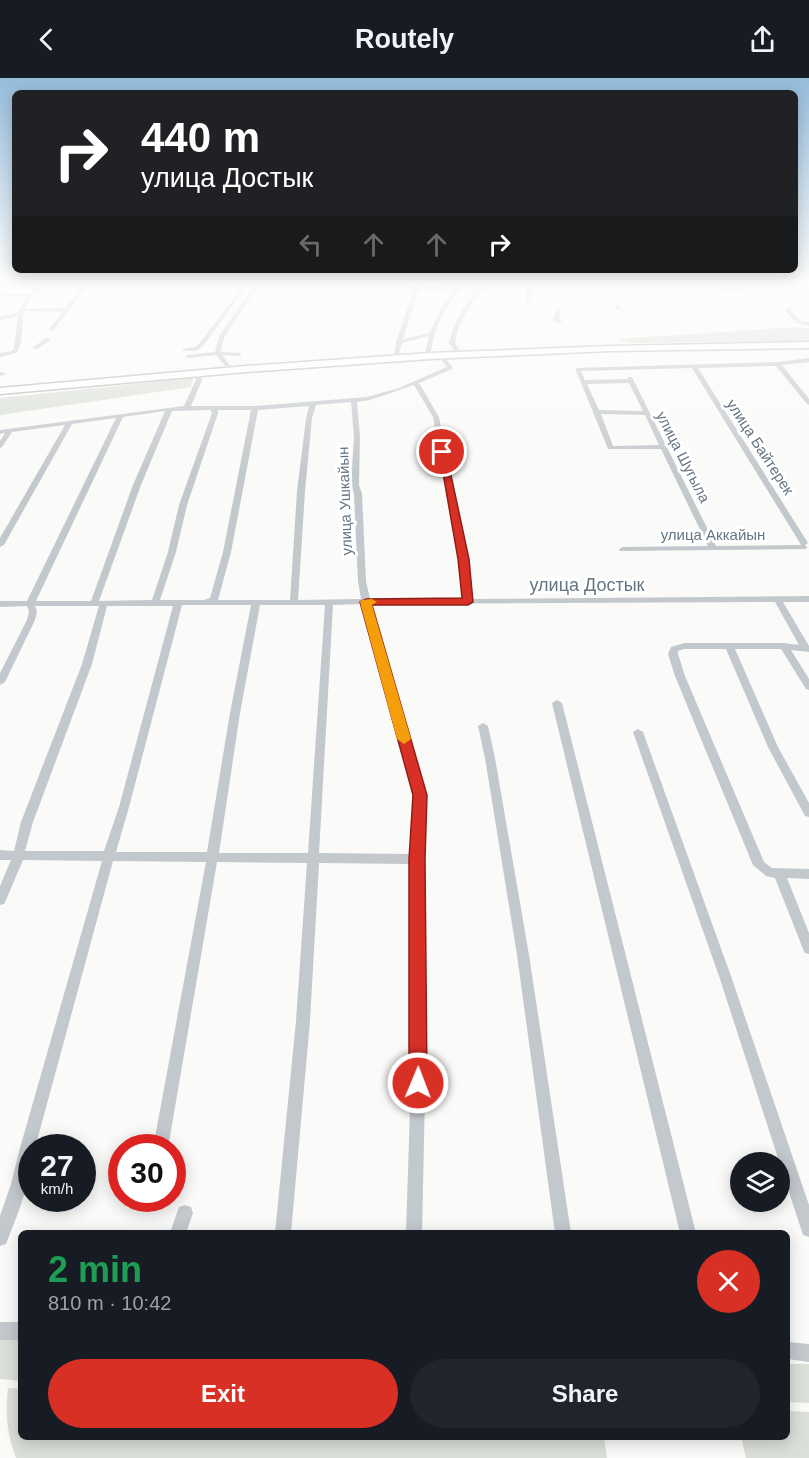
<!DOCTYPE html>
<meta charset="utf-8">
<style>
body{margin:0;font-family:Arial,sans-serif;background:#20242c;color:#f1f3f6;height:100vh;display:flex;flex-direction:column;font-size:22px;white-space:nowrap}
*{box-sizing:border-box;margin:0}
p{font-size:20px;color:#9ea1a6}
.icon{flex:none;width:33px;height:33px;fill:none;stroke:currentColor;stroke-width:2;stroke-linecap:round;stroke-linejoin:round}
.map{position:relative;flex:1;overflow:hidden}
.panel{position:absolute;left:18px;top:1152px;width:772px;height:210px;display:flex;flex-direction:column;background:#171b24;border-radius:9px;box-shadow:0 3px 15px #0003}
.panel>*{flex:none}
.guide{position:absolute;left:12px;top:12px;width:786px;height:183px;border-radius:9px;box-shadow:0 3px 15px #0003;background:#202124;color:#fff;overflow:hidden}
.controls{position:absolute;left:730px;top:1074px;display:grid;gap:12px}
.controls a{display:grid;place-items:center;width:60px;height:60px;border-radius:50%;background:#171b24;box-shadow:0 3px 15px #0003;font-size:30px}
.speed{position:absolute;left:18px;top:1056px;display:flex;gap:12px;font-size:30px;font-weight:700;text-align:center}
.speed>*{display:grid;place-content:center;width:78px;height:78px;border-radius:50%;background:#171b24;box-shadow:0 3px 15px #0003;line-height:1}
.speed small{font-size:15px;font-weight:400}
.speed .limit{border:9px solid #d22;background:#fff;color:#111}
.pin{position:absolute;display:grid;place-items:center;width:51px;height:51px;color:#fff;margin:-26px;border:3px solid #fff;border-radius:50%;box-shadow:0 2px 6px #0007}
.me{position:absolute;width:66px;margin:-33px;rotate:1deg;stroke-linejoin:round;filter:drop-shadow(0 0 4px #0008)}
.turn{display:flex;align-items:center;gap:21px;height:126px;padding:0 30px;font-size:27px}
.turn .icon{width:78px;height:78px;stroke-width:2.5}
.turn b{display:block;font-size:42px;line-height:51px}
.lanes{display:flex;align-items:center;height:57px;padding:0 30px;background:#0003;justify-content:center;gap:30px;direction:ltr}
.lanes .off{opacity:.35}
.round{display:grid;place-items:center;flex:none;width:63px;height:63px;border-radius:32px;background:#20242c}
.summary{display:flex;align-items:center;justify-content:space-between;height:102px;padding:0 30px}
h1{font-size:36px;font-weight:600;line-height:45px;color:#1e9e55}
.button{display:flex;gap:12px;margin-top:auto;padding:12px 30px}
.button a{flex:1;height:69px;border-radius:36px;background:#d93025;color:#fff;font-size:24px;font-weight:600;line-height:69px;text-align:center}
.button a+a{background:#20242c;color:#f1f3f6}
header{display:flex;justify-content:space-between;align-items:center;height:78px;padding:0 30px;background:#171b24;font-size:27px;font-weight:600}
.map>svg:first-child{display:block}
.green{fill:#dadfd7}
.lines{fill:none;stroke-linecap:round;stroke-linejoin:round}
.trunk-casing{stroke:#b4b9bd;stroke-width:3}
.minor{fill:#c3c8cc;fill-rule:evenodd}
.trunk{fill:#fff;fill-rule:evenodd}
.route{fill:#d93025;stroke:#8d1f18;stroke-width:1.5}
.slow{fill:#f59e0b}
.labels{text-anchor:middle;stroke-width:6;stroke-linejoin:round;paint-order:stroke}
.far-street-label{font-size:15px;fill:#657683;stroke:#fff}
.street-label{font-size:18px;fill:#657683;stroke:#fff}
</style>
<header><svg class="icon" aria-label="back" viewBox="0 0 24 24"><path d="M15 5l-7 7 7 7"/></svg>Routely<svg class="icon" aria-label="share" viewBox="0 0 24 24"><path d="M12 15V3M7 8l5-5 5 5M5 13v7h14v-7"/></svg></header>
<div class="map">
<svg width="809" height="1380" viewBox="0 0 809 1380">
<rect width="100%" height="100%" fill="#fafaf8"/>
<g class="green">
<path d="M715 203H762L764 208 743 210 742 213H726Z"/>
<path d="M797 249 809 250V263L630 265 617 261Z"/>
<path d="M193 300 191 309 0 337V320Z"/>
<path d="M0 1260H21V1303L0 1301Z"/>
<path d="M788 1286H809V1325L788 1324Z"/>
<path d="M8 1310 21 1311V1359H604L607 1380H16C7 1354 5 1338 8 1310Z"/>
<path d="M788 1333 809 1334V1380H746L741 1359H788Z"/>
</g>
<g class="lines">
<g class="trunk-casing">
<path id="trunk" d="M809 264V270L611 273 430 281 246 294 0 316V310L246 288 430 275 611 268Z"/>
</g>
<g class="minor">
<path d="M54 203H63C46 210 33 209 25 231L65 230 82 209 86 210 53 253 48 252 63 234 24 233C21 246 24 265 16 275L0 279V275L12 273 14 270 18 238 0 242V238L18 235 26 218H0V216H29L36 209Z"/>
<path d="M241 203H245L242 215 202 269 196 273H183V271L194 269 198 267 238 215Z"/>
<path d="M257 203H261L225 258 220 274 239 275 241 276V278L222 277 230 288 227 290 216 277 186 280 185 279 188 277 215 274 219 258Z"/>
<path d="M417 203H421L420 208 457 209 462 203H466L443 236 435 254 430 276 425 275 429 258 402 265 399 276 394 277 396 264 414 211 397 209 415 208ZM419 211H454L438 236 430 255 403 261Z"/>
<path d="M485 203H490C474 222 459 239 455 265L460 273 455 274 449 265C454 240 469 221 485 203Z"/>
<path d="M528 203H532L531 222 528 224 525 222Z"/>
<path d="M613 224H617L621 232H617Z"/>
<path d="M788 229H792L791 233 801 243 809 244V248L797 245 785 233Z"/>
<path d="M559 231 562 233 559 241 562 244 559 246 553 241 556 233Z"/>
<path d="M47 260 52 261 37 271H33V269Z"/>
<path d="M439 277H443L453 290 452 291 419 305 439 339 467 481 472 521 809 518V524H783L809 568V574L791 572 809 601V612L806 611 781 571H735L778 669 809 725V739L805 738 768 669 726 571H684L678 573V576L685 598 764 784 772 790 809 791V801L787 800 809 855V876L805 875 803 871 775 800 766 798 753 787 675 598 668 576 671 569 684 565H784L799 567 775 524 370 526 373 542 395 606 425 717 423 781 426 970 422 1155H406L412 970 411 786 319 785 310 943 291 1155H275L296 943 307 785 217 784 168 1070H153L206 784 113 783 35 1070H32C32 1102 18 1136 6 1166L0 1168V1138L11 1106 20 1070 102 783 23 782 6 822 4 826 0 827V808L11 782H0V772L14 773 21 744 82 586 99 528H35L37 534 35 542 5 604 0 607V595L27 542 29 534 27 528 0 529V523H27L116 340 72 346 4 467 0 469V460L65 347 12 354 2 369 0 370V363L5 355 0 356V352L184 328 196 302 193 295 196 293 199 295 202 302 191 328H255L367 319 399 310 447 289 438 278ZM414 307 433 339 459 481 463 521H370L366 503 362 416 359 407 360 359 357 324 370 322ZM351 324 354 359 351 407 354 416 358 503 361 521 298 522 305 413 312 340 316 327ZM309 328 306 340 297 413 290 522H218L231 474 258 332ZM211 332 212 335 179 427 168 474 152 522 99 523 141 407 172 333ZM218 332H251L223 474 210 520 204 522H160L176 474 187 427 218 335ZM165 333 133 407 91 523H36L123 339ZM362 526 365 542 385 606 415 717 411 776 319 775 333 527ZM182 527H251L230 635 207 774H116L129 729ZM260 527H325L308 775H219L240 635ZM107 528H173L119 729 104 773H25L33 744 92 586Z"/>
<path d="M809 280V284L782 287 809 321V327L807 326 776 288 698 290 808 465 805 467 807 469 806 471 620 473 619 471 623 469 708 468 661 371H608L575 290 778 284ZM692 290 800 465 801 467 716 468 632 299H628V301L585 302 581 293ZM629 305 643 333 599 332 587 306ZM601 336 645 337 659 367 613 368Z"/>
<path d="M0 294 5 295 6 296 0 298Z"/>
<path d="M557 622 562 625 696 1155H680L552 625Z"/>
<path d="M483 645 488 648 495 680 529 877 571 1155H555L517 877 485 680 478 648Z"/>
<path d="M638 651 643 654 732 901 809 1127V1159L803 1157 801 1151 720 901 633 654Z"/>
<path d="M185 1127 191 1129 193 1135 186 1155H170L179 1129Z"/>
<rect x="0" y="1244" width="21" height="18"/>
<path d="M788 1264 809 1266V1284L788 1281Z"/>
</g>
<use href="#trunk" class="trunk"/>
</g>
<linearGradient id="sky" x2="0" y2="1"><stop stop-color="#96bcdc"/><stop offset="0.51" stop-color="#fdfdfc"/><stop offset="1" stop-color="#fdfdfc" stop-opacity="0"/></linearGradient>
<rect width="809" height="396" fill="url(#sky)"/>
<path class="route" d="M439 372 446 374 469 481 473 524 468 527H372L427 717 425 781 427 1005 424 1011 418 1014 411 1011 409 1005V781L413 717 360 524 366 521 462 520 458 481Z"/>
<path class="slow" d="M372 521 377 524 372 527 411 661 404 666 397 661 360 524 362 522Z"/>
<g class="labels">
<g class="far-street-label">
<text transform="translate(760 369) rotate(57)" y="5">улица Байтерек</text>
<text transform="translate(683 379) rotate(63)" y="5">улица Шугыла</text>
<text transform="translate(345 423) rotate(-92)" y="5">улица Ушкайын</text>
<text x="713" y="462">улица Аккайын</text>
</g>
<g class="street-label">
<text x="587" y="513">улица Достык</text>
</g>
</g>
</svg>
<div class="controls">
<a><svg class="icon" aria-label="layers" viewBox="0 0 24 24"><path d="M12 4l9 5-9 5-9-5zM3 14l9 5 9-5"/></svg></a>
</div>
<div class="speed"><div>27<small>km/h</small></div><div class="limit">30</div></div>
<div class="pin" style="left:442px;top:374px;background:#d93025"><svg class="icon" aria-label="arrive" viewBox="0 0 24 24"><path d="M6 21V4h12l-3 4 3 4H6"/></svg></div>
<svg class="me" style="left:418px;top:1005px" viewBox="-20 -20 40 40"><circle r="17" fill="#d93025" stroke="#fff" stroke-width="3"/><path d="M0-11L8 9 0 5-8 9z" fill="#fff"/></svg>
<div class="guide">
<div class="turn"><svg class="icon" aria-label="right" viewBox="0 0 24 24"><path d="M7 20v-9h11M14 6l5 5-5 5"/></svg><div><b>440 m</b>улица Достык</div></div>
<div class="lanes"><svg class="icon off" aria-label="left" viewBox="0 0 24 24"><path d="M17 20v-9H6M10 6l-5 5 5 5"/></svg><svg class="icon off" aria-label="ahead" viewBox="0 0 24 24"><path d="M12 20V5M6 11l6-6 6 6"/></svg><svg class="icon off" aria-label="ahead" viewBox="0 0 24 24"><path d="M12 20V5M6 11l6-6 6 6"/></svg><svg class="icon" aria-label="right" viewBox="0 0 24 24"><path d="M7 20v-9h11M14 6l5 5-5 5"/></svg></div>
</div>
<section class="panel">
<div class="summary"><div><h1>2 min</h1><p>810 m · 10:42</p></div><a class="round" style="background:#d93025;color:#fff"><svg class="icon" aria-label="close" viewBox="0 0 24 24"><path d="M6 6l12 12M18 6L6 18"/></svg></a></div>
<div class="button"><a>Exit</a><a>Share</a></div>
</section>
</div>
